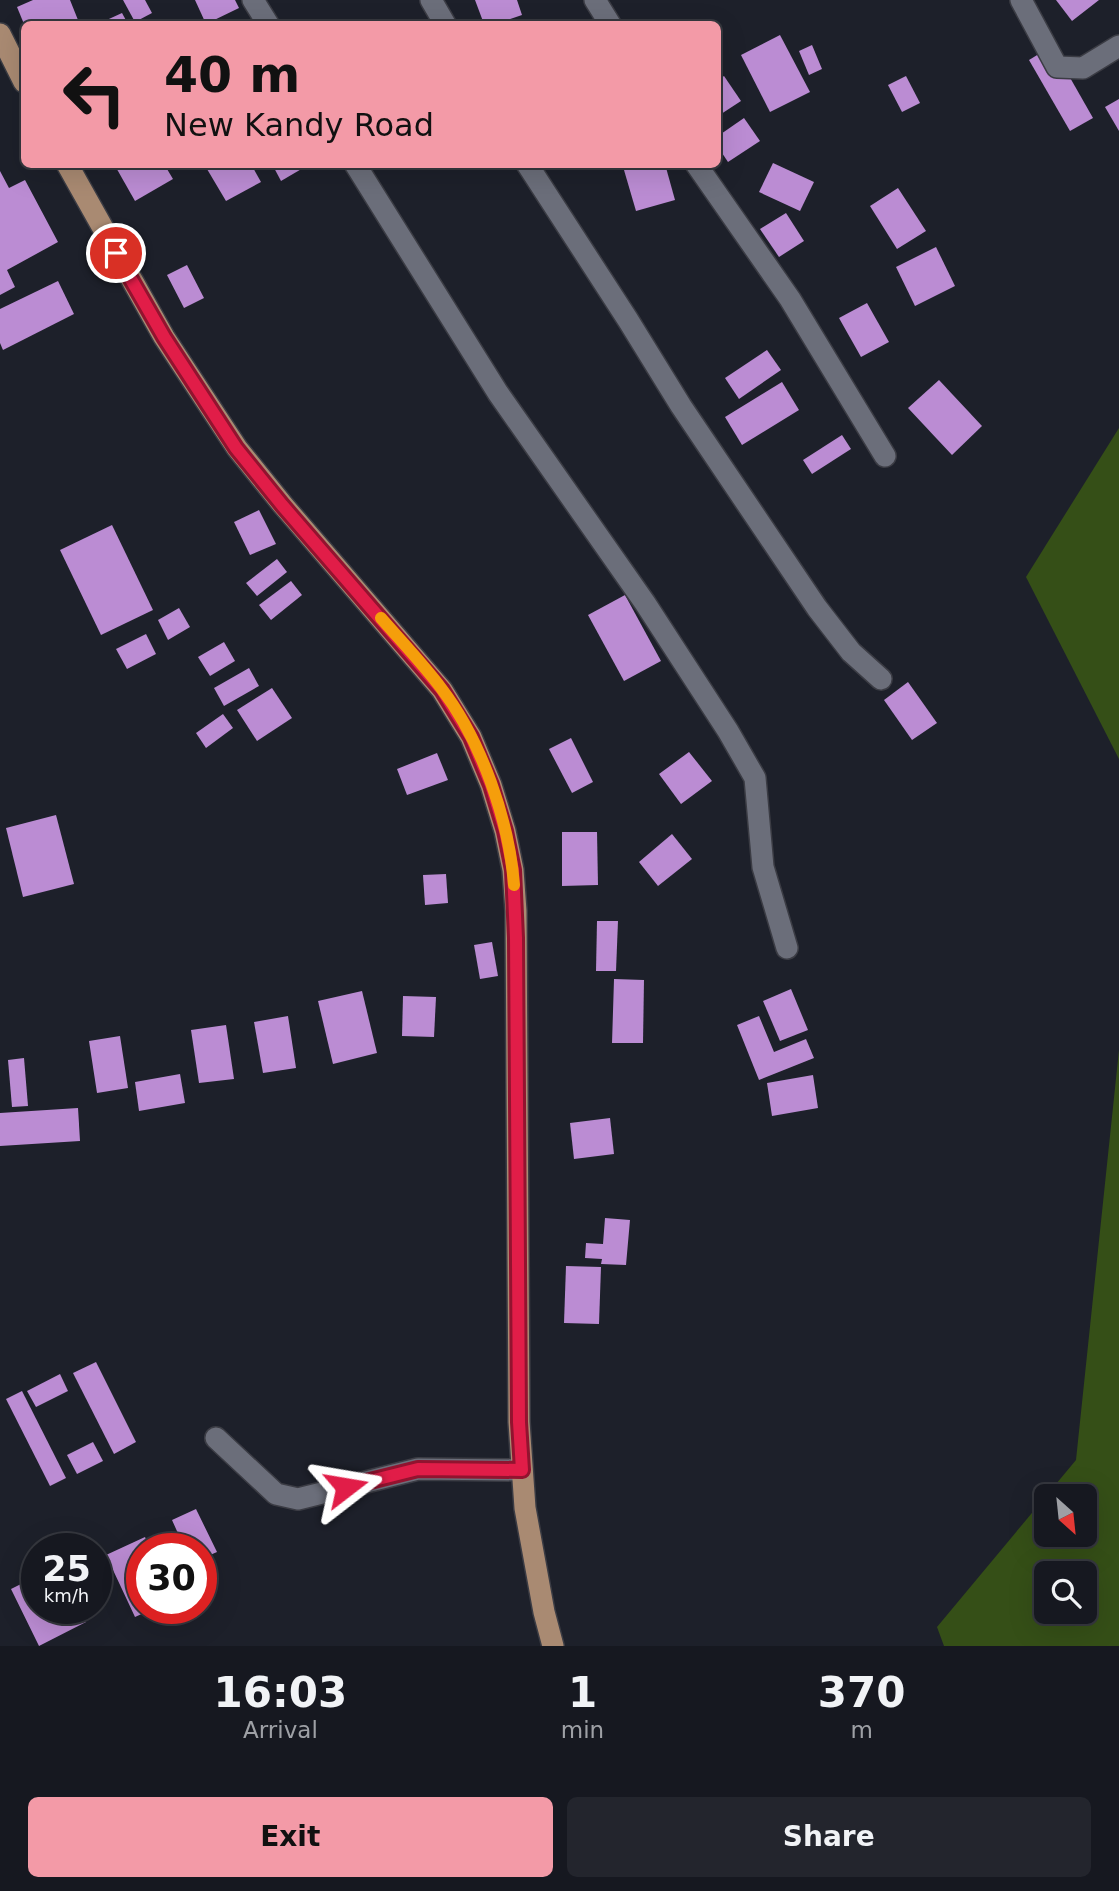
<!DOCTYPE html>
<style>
body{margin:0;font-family:"DejaVu Sans",sans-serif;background:#23252d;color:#f1f3f6;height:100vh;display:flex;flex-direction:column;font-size:26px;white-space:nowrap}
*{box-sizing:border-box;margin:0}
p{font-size:23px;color:#9ea0a5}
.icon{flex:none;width:38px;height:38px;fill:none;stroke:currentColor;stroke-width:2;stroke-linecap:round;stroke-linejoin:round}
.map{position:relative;height:1646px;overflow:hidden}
.drawer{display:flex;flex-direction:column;background:#161820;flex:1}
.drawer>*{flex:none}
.banner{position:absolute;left:21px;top:21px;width:700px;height:147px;border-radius:10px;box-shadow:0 7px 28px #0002,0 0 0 2px #35373e;background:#f39aa7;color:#111;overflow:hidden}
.needle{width:46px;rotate:153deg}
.buttons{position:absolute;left:1034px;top:1484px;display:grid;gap:14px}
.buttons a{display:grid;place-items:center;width:63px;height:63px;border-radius:10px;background:#161820;box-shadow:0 7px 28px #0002,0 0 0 2px #35373e;font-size:35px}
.speed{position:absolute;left:21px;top:1533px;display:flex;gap:14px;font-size:35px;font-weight:700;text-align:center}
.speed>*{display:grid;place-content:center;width:91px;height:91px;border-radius:50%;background:#161820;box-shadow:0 7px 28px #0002,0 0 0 2px #35373e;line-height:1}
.speed small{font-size:18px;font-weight:400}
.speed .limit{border:10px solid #d22;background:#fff;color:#111}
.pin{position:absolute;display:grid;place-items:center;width:60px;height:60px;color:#fff;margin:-30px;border:4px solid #fff;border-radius:50%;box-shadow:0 2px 7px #0007}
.me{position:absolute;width:77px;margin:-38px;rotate:76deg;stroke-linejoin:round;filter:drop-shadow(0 0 5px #0008)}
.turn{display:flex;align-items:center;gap:24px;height:147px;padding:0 28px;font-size:32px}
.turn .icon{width:91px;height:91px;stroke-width:2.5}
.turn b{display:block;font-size:49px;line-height:60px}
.eta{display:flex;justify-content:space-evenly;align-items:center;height:119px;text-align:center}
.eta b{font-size:42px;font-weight:800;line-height:49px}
.cta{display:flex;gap:14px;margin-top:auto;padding:14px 28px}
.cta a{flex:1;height:80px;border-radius:10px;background:#f39aa7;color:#111;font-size:28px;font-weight:800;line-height:80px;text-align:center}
.cta a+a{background:#23252d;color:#f1f3f6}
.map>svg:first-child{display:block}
.green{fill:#354f17;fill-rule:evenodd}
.building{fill:#bb8cd3}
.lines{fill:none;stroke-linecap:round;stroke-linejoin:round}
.street-casing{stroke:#3b3c44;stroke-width:24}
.primary-casing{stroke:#3b3c44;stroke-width:24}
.street{stroke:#6b6e7a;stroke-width:21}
.primary{stroke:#a98a72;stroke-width:21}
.route-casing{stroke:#92132f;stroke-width:18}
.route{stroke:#e11d48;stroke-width:12}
.slow{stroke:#f59e0b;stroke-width:12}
</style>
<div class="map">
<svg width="1119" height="1646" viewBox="0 0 1119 1646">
<rect width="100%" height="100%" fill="#1d202a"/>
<g class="green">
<path d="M1119 428V759L1026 577Z"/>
<path d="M1119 1050V1646H944L937 1627 1076 1460ZM1046 1496H1085V1535H1046ZM1046 1573H1085V1612H1046Z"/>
</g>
<g class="building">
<path d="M33 0H70L78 20 68 24H24L17 7Z"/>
<path d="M123 0H145L152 13 135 22Z"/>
<path d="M195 0H235L239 8 206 24Z"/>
<path d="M475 0H517L522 15 495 24H484Z"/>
<path d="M1056 0H1099L1072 21Z"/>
<path d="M122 13 128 24H98Z"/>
<path d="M780 35 810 92 770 112 741 55Z"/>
<path d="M812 45 822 69 809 75 799 51Z"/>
<path d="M1052 46 1093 118 1070 131 1029 60Z"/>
<path d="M724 76 741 101 718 116V80Z"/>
<path d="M906 76 920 103 902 112 888 85Z"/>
<path d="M1119 99V131L1105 107Z"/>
<path d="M744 118 760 141 728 162 718 147V136Z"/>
<path d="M773 163 814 182 800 211 759 192Z"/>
<path d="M114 164H164L173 179 135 201Z"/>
<path d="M204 164H251L261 182 226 201Z"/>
<path d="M272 164H310L281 181Z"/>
<path d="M644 164H665L675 200 636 211 624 170Z"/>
<path d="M0 171 9 188 25 180 58 242 7 270 15 287 0 295Z"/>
<path d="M898 188 926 231 897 249 870 206Z"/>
<path d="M786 213 804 241 779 257 760 229Z"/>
<path d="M936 247 955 286 915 306 896 267Z"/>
<path d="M187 265 204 298 184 308 167 275Z"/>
<path d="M58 281 74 314 3 350 0 343V309Z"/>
<path d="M867 303 889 342 861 357 839 318Z"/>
<path d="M767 350 781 370 739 399 725 378Z"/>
<path d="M939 380 982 426 952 455 908 408Z"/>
<path d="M782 382 799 410 742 445 725 417Z"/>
<path d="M842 435 851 449 812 474 803 460Z"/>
<path d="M259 510 276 544 250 555 234 522Z"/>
<path d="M112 525 153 610 101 635 60 550Z"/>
<path d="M277 559 287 572 257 596 246 583Z"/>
<path d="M291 581 302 595 271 620 259 605Z"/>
<path d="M625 595 661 661 624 681 588 615Z"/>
<path d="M179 608 190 627 168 640 158 620Z"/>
<path d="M146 634 156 654 127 669 116 649Z"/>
<path d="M224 642 235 661 210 676 198 657Z"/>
<path d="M249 668 259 686 224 706 214 688Z"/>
<path d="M908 682 937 723 912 740 884 700Z"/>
<path d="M272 688 292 718 257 741 237 710Z"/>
<path d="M223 714 233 728 206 748 196 733Z"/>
<path d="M571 738 593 782 572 793 549 749Z"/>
<path d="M689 752 712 781 681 804 659 774Z"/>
<path d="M437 753 448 780 407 795 397 769Z"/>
<path d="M56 815 74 884 23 897 6 828Z"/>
<path d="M562 832H597L598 885 562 886Z"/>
<path d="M672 834 692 859 658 886 639 862Z"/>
<path d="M446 874 448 903 425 905 423 875Z"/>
<path d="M597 921H618L616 971H596Z"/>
<path d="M492 942 498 976 480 979 474 945Z"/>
<path d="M614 979 644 980 643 1043H612Z"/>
<path d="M791 989 808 1030 780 1041 763 1001Z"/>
<path d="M362 991 377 1053 333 1064 318 1001Z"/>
<path d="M403 996 436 997 434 1037 402 1036Z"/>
<path d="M288 1016 296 1068 263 1073 254 1022Z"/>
<path d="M759 1016 774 1052 806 1039 814 1058 759 1080 737 1025Z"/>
<path d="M226 1025 234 1079 199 1083 191 1030Z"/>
<path d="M120 1036 128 1088 97 1093 89 1041Z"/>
<path d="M24 1058 28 1106 12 1107 8 1060Z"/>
<path d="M180 1074 185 1103 139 1111 135 1082Z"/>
<path d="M813 1075 818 1108 772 1116 767 1083Z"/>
<path d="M78 1108 80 1141 0 1146V1113Z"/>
<path d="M610 1118 614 1154 574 1159 570 1123Z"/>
<path d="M605 1218 630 1220 626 1265 601 1264 602 1259 585 1258 586 1243 603 1244Z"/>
<path d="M566 1266 601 1267 599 1324 564 1323Z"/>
<path d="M96 1362 136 1442 114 1454 73 1373Z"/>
<path d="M60 1374 68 1391 36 1407 27 1391Z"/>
<path d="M22 1391 66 1478 50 1486 6 1399Z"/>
<path d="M93 1442 103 1461 77 1474 67 1455Z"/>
<path d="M196 1509 217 1552 201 1559V1549H185L172 1520Z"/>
<path d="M145 1537 150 1549H142V1608H155L135 1617 106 1555Z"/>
<path d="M37 1576V1608H79L86 1622 39 1646 11 1589Z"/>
</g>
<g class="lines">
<g class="street-casing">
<g id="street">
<path d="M253 0 268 24"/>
<path d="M431 0 445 24"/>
<path d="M595 0 610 24"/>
<path d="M1021 0 1057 67 1083 68 1119 46"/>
<path d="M355 164 498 393 645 603 728 731 755 778 763 867 787 948"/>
<path d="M527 164 628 320 681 406 817 608 851 652 881 679"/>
<path d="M696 164 790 299 885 456"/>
<path d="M216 1438 276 1494 298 1499 418 1469 522 1470"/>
</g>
</g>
<g class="primary-casing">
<g id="primary">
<path d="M0 34 24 82"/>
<path d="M67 164 164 337 237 448 283 505 442 690 471 737 491 785 505 831 513 870 516 911 519 1422 525 1508 544 1612 553 1646"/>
</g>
</g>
<use href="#street" class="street"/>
<use href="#primary" class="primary"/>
</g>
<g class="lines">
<g class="route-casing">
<path id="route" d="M116 253 164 337 236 448 282 505 442 690 471 737 491 785 505 831 513 870 516 938 519 1422 522 1470 418 1469 346 1487"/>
</g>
<use href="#route" class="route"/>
<path class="slow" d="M381 618C401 641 423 664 441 688 481 740 509 820 514 885"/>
</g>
</svg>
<div class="buttons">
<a><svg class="needle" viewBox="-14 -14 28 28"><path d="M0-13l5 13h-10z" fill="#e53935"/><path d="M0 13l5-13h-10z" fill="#9ea0a5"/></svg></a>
<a><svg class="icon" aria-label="search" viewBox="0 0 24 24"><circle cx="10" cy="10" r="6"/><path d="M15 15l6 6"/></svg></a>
</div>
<div class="speed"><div>25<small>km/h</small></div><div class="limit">30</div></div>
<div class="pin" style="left:116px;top:253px;background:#d93025"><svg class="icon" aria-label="arrive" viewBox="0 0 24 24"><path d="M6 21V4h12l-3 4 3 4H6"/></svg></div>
<svg class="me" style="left:346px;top:1487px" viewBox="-20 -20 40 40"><path d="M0-17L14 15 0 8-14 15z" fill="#e11d48" stroke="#fff" stroke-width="4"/></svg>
<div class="banner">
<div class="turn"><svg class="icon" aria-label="left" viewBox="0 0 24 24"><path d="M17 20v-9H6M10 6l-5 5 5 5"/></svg><div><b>40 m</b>New Kandy Road</div></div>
</div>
</div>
<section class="drawer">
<div class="eta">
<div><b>16:03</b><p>Arrival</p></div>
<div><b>1</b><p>min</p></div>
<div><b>370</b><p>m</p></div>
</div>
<div class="cta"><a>Exit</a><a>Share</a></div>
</section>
